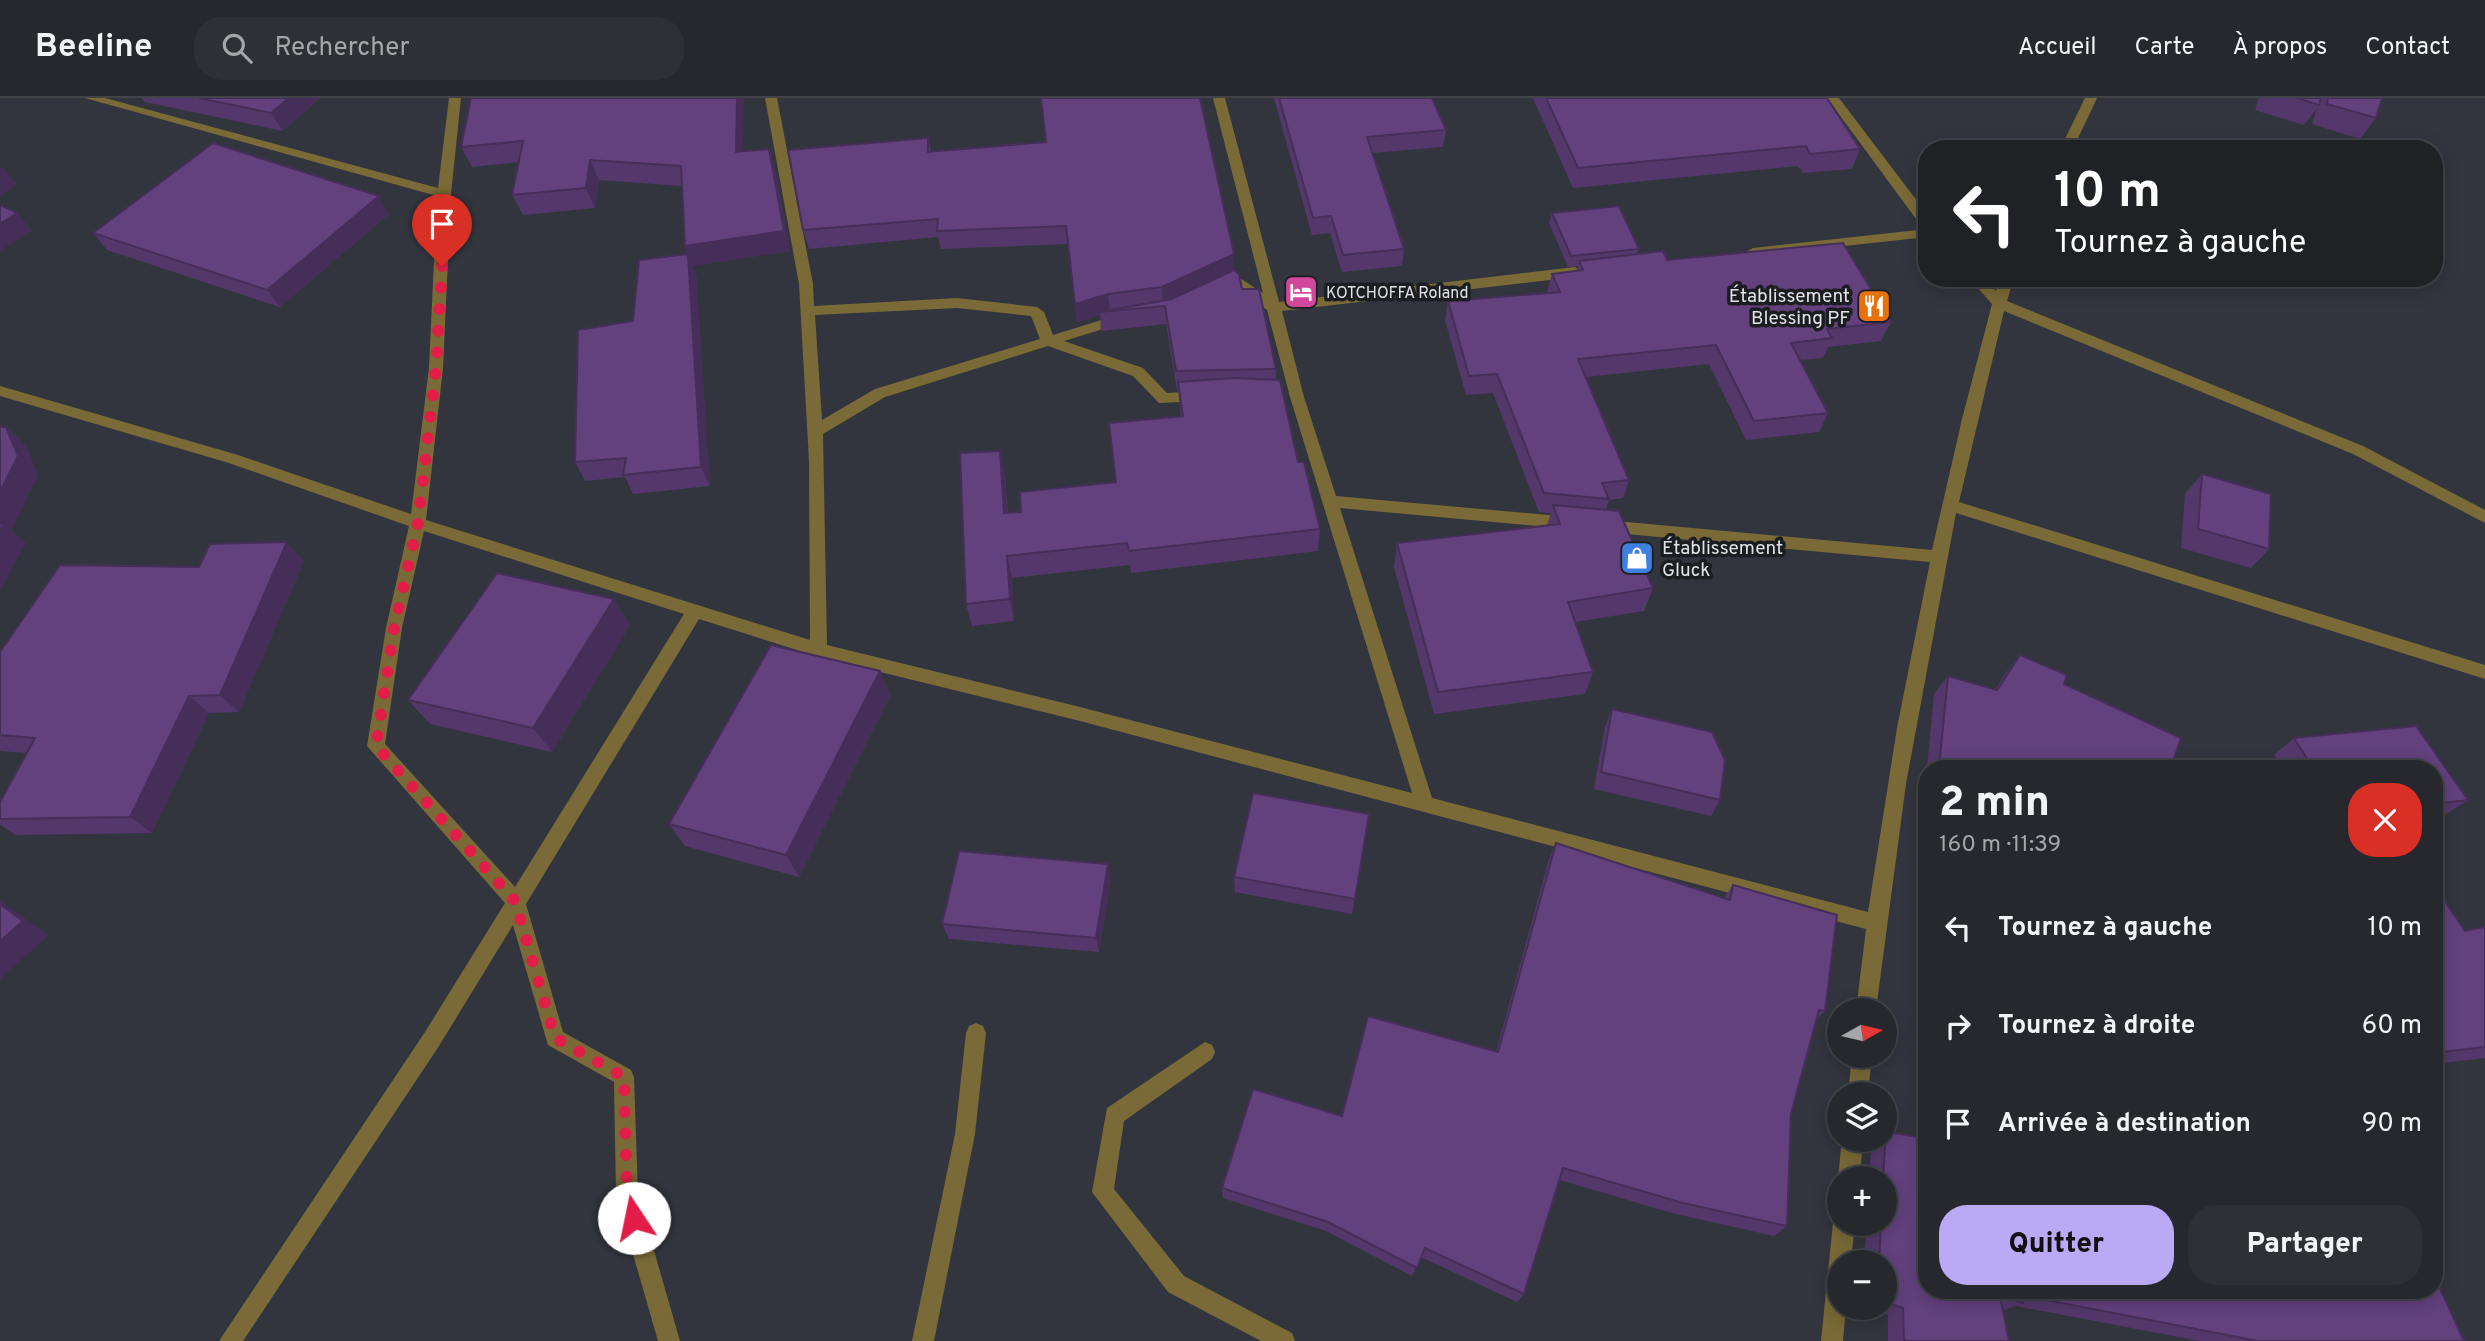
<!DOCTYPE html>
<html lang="fr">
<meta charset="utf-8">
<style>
body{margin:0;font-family:Overpass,sans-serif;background:#2e3036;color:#f1f3f6;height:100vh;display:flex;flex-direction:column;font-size:26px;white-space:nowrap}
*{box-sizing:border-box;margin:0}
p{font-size:23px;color:#a4a6aa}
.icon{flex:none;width:38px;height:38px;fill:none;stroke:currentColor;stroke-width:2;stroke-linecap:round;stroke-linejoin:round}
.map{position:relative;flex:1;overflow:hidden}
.drawer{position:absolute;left:1918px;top:662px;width:525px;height:539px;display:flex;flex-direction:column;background:#26282e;border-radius:28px;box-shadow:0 4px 18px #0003,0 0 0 2px #42444a}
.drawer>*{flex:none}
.top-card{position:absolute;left:1918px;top:42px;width:525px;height:147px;border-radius:28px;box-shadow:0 4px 18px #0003,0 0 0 2px #42444a;background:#202124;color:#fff;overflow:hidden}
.needle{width:46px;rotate:82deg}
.fabs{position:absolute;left:1827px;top:900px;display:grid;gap:14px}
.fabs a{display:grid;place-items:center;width:70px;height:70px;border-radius:50%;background:#26282e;box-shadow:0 4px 18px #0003,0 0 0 2px #42444a;font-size:35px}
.pin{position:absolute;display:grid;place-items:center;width:60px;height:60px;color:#fff;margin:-72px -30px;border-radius:50% 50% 50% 0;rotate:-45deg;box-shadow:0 0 7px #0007}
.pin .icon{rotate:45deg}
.me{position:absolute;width:77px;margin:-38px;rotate:349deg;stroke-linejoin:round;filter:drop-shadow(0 0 5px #0008)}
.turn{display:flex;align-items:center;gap:24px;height:147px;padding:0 21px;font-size:32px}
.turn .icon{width:91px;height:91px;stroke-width:2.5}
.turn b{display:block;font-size:49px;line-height:60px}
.round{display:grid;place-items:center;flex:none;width:74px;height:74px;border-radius:28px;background:#2e3036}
.head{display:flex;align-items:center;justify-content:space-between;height:119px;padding:0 21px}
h1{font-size:42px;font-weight:800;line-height:52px}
.button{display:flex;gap:14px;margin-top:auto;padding:14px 21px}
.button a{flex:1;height:80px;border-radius:28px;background:#baaaf6;color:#111;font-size:28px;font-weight:800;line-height:80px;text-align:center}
.button a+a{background:#2e3036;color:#f1f3f6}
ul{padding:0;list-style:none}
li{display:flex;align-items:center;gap:21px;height:98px;padding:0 21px}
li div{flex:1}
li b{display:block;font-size:26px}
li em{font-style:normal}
header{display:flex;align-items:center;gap:42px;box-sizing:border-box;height:98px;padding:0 35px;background:#26282e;border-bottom:2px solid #42444a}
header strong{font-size:33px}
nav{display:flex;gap:38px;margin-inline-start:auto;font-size:24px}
.search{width:490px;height:63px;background:#2e3036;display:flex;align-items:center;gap:18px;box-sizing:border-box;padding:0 24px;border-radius:28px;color:#a4a6aa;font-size:26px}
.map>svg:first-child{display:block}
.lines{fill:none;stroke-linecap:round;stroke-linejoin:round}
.minor{fill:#796a37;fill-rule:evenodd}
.wall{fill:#54386c}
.shaded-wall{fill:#452e58}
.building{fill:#62417d;stroke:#452e58;stroke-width:2}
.route{stroke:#e11d48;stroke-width:12;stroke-dasharray:0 21.6}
.labels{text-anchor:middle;stroke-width:7;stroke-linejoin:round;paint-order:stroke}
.far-poi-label{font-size:16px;fill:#e1e2e8;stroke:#1c1d21;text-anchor:start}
.poi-label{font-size:19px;fill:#e1e2e8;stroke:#1c1d21;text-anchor:end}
</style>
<header>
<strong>Beeline</strong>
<div class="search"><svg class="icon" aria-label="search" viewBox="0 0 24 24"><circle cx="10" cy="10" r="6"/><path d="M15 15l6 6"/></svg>Rechercher</div>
<nav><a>Accueil</a><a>Carte</a><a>À propos</a><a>Contact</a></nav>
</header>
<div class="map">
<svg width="2485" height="1243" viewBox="0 0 2485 1243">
<rect width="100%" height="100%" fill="#33353e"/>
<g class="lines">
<g class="minor">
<path d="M85 0H105L438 90 449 0H461L451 96 443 270 426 422 810 542 809 363 799 186 765 0H777L813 186 814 208 957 200 1037 209 1044 214 1053 237 1124 215 1129 217V223L1064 243 1143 270 1167 295 1202 293 1209 298 1202 303 1159 305 1133 278 1048 248 885 299 823 336 827 547 1080 609 1412 695 1290 299 1267 212 1234 188 1220 195 1213 190 1235 177 1263 195 1213 0H1225L1279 204 1575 169 1582 174 1575 179 1282 213 1304 299 1336 398 1570 419 1578 425 1570 431 1340 410 1432 700 1868 814 1897 630 1930 464 1605 434 1597 428 1605 422 1932 452 1962 321 1992 206 1969 180H1984L1996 193 2000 180H2014L2007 203 2363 348 2485 412V425L2353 356 2004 213 1959 404 2485 567V581L1956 415 1906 686 1876 912H1856L1866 831 1080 623 819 559 699 521 526 806 563 934 631 972 634 979 638 1097 680 1243H658L616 1097 614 984 548 947 513 827 439 948 243 1243H219L425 934 505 805 367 648 386 530 409 428 229 365 0 298V288L238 357 411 416 429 270 437 98ZM957 210 1031 218 1040 241 875 291 822 322 815 217ZM424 433 684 516 515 789 385 646 402 530Z"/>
<path d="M1827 0H1839L1927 116V130L1922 129Z"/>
<path d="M2085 0H2097L2073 51H2060Z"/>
<path d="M1927 131V139L1753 158 1746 154 1753 150Z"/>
<path d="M976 925 983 928 986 935 975 1036 934 1243H912L955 1036 966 935 969 928Z"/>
<path d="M1205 944 1212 947 1215 954 1212 961 1124 1023 1114 1091 1184 1178 1292 1235 1295 1243H1261L1168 1194 1092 1094 1107 1010Z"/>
<path d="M1852 957H1872L1868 996H1848Z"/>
<path d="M1842 1041H1863L1860 1080H1839V1082L1838 1080Z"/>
<path d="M1839 1116V1125H1855L1851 1164H1839V1209H1846L1843 1243H1821L1833 1125Z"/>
</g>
</g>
<g class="wall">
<path d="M142 0H320L283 33 145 4Z"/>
<path d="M471 0 743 54 769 51 775 72 790 153 693 168 696 175 710 388 633 396 625 379 585 383 575 364 633 223 688 156 685 148 682 88 599 82 595 110 523 117 512 97 519 64 472 69 461 49Z"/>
<path d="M1274 0H1432L1446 32 1443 49 1372 55 1404 151 1402 168 1342 174 1330 135 1312 137Z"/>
<path d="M1533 0H1827L1860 51 1852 71 1803 75 1798 68 1573 90Z"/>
<path d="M2259 0H2382L2376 20 2360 41 2312 26 2317 10 2304 27 2255 12Z"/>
<path d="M928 40 931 54 1234 173 1276 271V282L1298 364 1320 431 1318 453 1131 475 1130 467 1012 480 1014 523 972 528 966 506 1000 353 1005 376 1008 415 1021 414 1116 384 1181 318 1178 292H1177L1166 226 1101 233 1100 217 1077 224 1068 146 941 151 938 139 809 151 803 132Z"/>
<path d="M1552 115 1639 151 1637 156 1667 162 1891 224 1881 243 1828 249 1823 260 1800 262 1828 315 1819 334 1746 342 1709 266 1585 279 1629 382 1623 400 1609 402 1606 412 1653 490 1644 513 1575 524 1593 574 1585 596 1434 616 1394 469 1397 445 1547 427 1551 415 1539 414 1493 295 1466 297 1445 222 1448 203 1547 195 1552 176 1576 173 1578 168 1568 169 1549 125Z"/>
<path d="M389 116 280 209 107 152 93 135Z"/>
<path d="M2202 376 2269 451 2251 470 2181 450 2185 396Z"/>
<path d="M304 463 239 614 209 615 152 735 16 737 0 727V704L27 655 0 653V554L199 469Z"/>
<path d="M614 501 630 527 552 654 430 626 408 602Z"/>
<path d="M2020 557 2064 586 2171 670H1927L1934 596 1948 578 1995 592 2006 575Z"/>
<path d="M880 573 890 598 799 779 685 748 669 726Z"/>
<path d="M1612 611 1720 702 1711 718 1594 691 1605 629Z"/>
<path d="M2416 628 2468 702 2443 718 2434 719V670H2282L2274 657 2294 640Z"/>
<path d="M1927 671V719L1922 717Z"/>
<path d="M1369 716 1352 816 1235 794 1234 779Z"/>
<path d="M1556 745 1724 800 1733 787 1825 913 1816 922 1791 1016 1787 1128 1774 1138 1672 1115 1560 1082 1524 1196 1517 1204 1421 1159 1412 1178 1326 1133 1223 1100 1222 1090 1342 1018 1496 954 1549 761Z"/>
<path d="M1111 782 1099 854 949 841 942 826Z"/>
<path d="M2434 787 2465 833 2485 829V960L2434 966Z"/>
<path d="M1886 1033 1927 1192H2434L2464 1243H2200L2016 1208 2005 1212H2003L2009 1243H1888V1217L1864 1209H1885V1164H1864L1867 1125H1885V1080H1869L1872 1044 1875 1041H1885V1034Z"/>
</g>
<g class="shaded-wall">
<path d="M289 0H320L283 33 271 15Z"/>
<path d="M737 0H744L743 74 736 54Z"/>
<path d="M769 51 775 72 790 153 693 168 696 175 710 388 701 369 688 157 685 148Z"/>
<path d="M590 62 599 82 595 110 586 90Z"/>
<path d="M2 69 17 86 0 98V71Z"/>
<path d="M379 98 389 116 280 209 267 192Z"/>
<path d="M17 115 32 132 0 153V126Z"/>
<path d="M1234 156V175L1163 207 1162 189Z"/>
<path d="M1108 196 1110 213 1099 214 1100 217 1077 224 1075 206Z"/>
<path d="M6 329 27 349 38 377 12 433 26 445 0 494V394Z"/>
<path d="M1000 353 1005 376 1009 438 1004 415Z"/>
<path d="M287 444 304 463 239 614 220 597Z"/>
<path d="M1007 458 1012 480 1014 523 1010 501Z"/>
<path d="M614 501 630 527 552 654 533 630Z"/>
<path d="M880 573 890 598 799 779 786 757Z"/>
<path d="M189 598 209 615 152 735 130 719Z"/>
<path d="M1108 766 1111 782 1099 854 1096 840Z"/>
<path d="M0 803 49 837 0 881Z"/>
</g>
<g class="building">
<path d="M199 0H289L271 15Z"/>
<path d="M471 0H737L736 54 769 51 784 133 685 148 681 68 590 62 586 90 512 97 523 43 461 49Z"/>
<path d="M1041 0H1200L1234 156 1162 189 1108 196 1075 206 1066 128 937 133 938 121 803 132 788 52 928 40V54L1046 44Z"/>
<path d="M1279 0H1432L1446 32 1367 39 1404 151 1343 157 1331 118 1313 120Z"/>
<path d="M1546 0H1827L1860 51 1810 56 1806 48 1578 70Z"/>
<path d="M2297 0H2321L2319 7Z"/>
<path d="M2328 0H2382L2376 20 2327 6Z"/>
<path d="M213 45 379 98 267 192 93 135Z"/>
<path d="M0 107 17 115 0 126Z"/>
<path d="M1619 108 1639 151 1571 158 1552 115Z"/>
<path d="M1843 145 1891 224 1827 231 1832 240 1791 245 1828 315 1754 323 1716 247 1578 261 1629 382 1602 385 1609 401 1544 395 1497 276 1469 278 1448 203 1560 194 1552 176 1583 172 1579 163 1663 153 1667 162Z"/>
<path d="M688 156 701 369 623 377 626 360 575 364 578 232 633 223 639 162Z"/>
<path d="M1234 172 1239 176 1242 191H1259L1276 271 1176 273 1165 208 1099 214 1172 201Z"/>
<path d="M1234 280 1280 282 1298 364H1304L1320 431 1129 453 1127 445 1007 458 1010 501 966 506 960 355 1000 353 1004 415 1021 414 1020 394 1116 384 1109 325 1183 318 1178 284Z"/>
<path d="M0 329H6L18 358 0 394Z"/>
<path d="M2202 376 2271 396 2269 451 2198 431Z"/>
<path d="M1553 407 1619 413 1653 490 1568 504 1593 574 1438 594 1397 445 1560 426Z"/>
<path d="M0 426H4L0 434Z"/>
<path d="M287 444 220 597 189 598 130 719 0 721V704L35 640 0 637V554L60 467 199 469 210 446Z"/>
<path d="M497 475 614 501 533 630 408 602Z"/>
<path d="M771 547 880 573 786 757 669 726Z"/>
<path d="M2020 557 2067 577 2064 586 2181 640 2171 670H1939L1948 578 1997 592Z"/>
<path d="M1612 611 1712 634 1725 662 1720 702 1601 674Z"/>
<path d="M2416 628 2468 702 2434 706V670H2313L2294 640Z"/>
<path d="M1253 695 1369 716 1355 801 1234 779Z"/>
<path d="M1556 745 1730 802 1733 787 1837 817 1825 913 1819 912 1791 1016 1787 1128 1683 1105 1563 1070 1524 1196 1425 1150 1417 1170 1328 1124 1222 1090 1253 991 1342 1018 1368 918 1498 954Z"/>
<path d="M959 753 1108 766 1096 840 942 826Z"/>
<path d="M2434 787 2465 833 2485 829V949L2434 955Z"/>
<path d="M0 806 23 823 0 843Z"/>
<path d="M1886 1033 1927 1041V1192H2434V1177L2464 1243H2258L2025 1198 2023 1205 2000 1198 2009 1243H1909L1904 1242 1903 1210 1885 1204V1164H1879L1881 1125H1885V1080H1883Z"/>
</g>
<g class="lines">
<path class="route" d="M442 168 436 270 418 425 394 530 376 648 515 803 555 940 624 979 627 1097 634 1120"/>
</g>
<defs>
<g id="hotel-square" transform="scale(1.75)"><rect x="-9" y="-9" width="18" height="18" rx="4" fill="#d1479c" stroke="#1c1d21"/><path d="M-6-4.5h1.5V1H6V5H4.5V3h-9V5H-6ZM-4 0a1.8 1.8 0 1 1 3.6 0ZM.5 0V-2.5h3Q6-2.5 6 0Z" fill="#fff"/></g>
<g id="restaurant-square" transform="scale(1.75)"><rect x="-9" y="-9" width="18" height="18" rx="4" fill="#e8710a" stroke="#1c1d21"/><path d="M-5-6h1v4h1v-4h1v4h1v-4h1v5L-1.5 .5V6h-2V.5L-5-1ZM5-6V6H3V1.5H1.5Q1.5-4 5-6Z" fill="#fff"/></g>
<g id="shop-square" transform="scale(1.75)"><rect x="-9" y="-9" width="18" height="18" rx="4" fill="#3f7fe0" stroke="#1c1d21"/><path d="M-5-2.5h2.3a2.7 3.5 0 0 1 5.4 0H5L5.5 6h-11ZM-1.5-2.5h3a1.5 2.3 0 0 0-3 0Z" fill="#fff"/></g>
</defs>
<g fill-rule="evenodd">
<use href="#hotel-square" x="1301" y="194"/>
<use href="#restaurant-square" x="1874" y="208"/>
<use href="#shop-square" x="1637" y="460"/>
</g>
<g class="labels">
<g class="far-poi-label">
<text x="1326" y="200">KOTCHOFFA Roland</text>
</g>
<g class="poi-label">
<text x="1850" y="204">Établissement<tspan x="1850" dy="22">Blessing PF</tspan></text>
<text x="1662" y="456" text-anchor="start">Établissement<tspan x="1662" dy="22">Gluck</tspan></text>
</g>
</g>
</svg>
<div class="fabs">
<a><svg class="needle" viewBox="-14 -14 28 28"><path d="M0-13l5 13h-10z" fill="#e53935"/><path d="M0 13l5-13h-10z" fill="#a4a6aa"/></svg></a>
<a><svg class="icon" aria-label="layers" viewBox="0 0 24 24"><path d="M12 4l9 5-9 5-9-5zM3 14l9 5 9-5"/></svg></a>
<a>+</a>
<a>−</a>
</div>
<div class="pin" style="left:442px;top:168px;background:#d93025"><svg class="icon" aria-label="arrive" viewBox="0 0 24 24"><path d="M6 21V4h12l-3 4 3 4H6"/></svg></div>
<svg class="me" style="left:634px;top:1120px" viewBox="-20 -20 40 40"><circle r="19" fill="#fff"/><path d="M0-13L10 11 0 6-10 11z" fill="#e11d48"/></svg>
<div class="top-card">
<div class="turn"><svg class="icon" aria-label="left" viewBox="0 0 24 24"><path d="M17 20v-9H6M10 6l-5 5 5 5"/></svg><div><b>10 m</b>Tournez à gauche</div></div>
</div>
<section class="drawer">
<div class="head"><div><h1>2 min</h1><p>160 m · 11:39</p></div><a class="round" style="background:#d93025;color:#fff"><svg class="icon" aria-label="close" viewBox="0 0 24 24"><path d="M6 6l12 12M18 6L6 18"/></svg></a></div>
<ul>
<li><svg class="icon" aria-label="left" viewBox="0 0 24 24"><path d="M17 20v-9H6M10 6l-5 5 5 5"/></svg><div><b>Tournez à gauche</b></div><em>10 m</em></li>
<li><svg class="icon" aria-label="right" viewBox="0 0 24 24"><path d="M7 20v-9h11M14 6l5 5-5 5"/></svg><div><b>Tournez à droite</b></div><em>60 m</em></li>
<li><svg class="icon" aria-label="arrive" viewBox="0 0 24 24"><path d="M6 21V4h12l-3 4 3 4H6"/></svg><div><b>Arrivée à destination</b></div><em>90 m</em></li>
</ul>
<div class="button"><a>Quitter</a><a>Partager</a></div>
</section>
</div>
